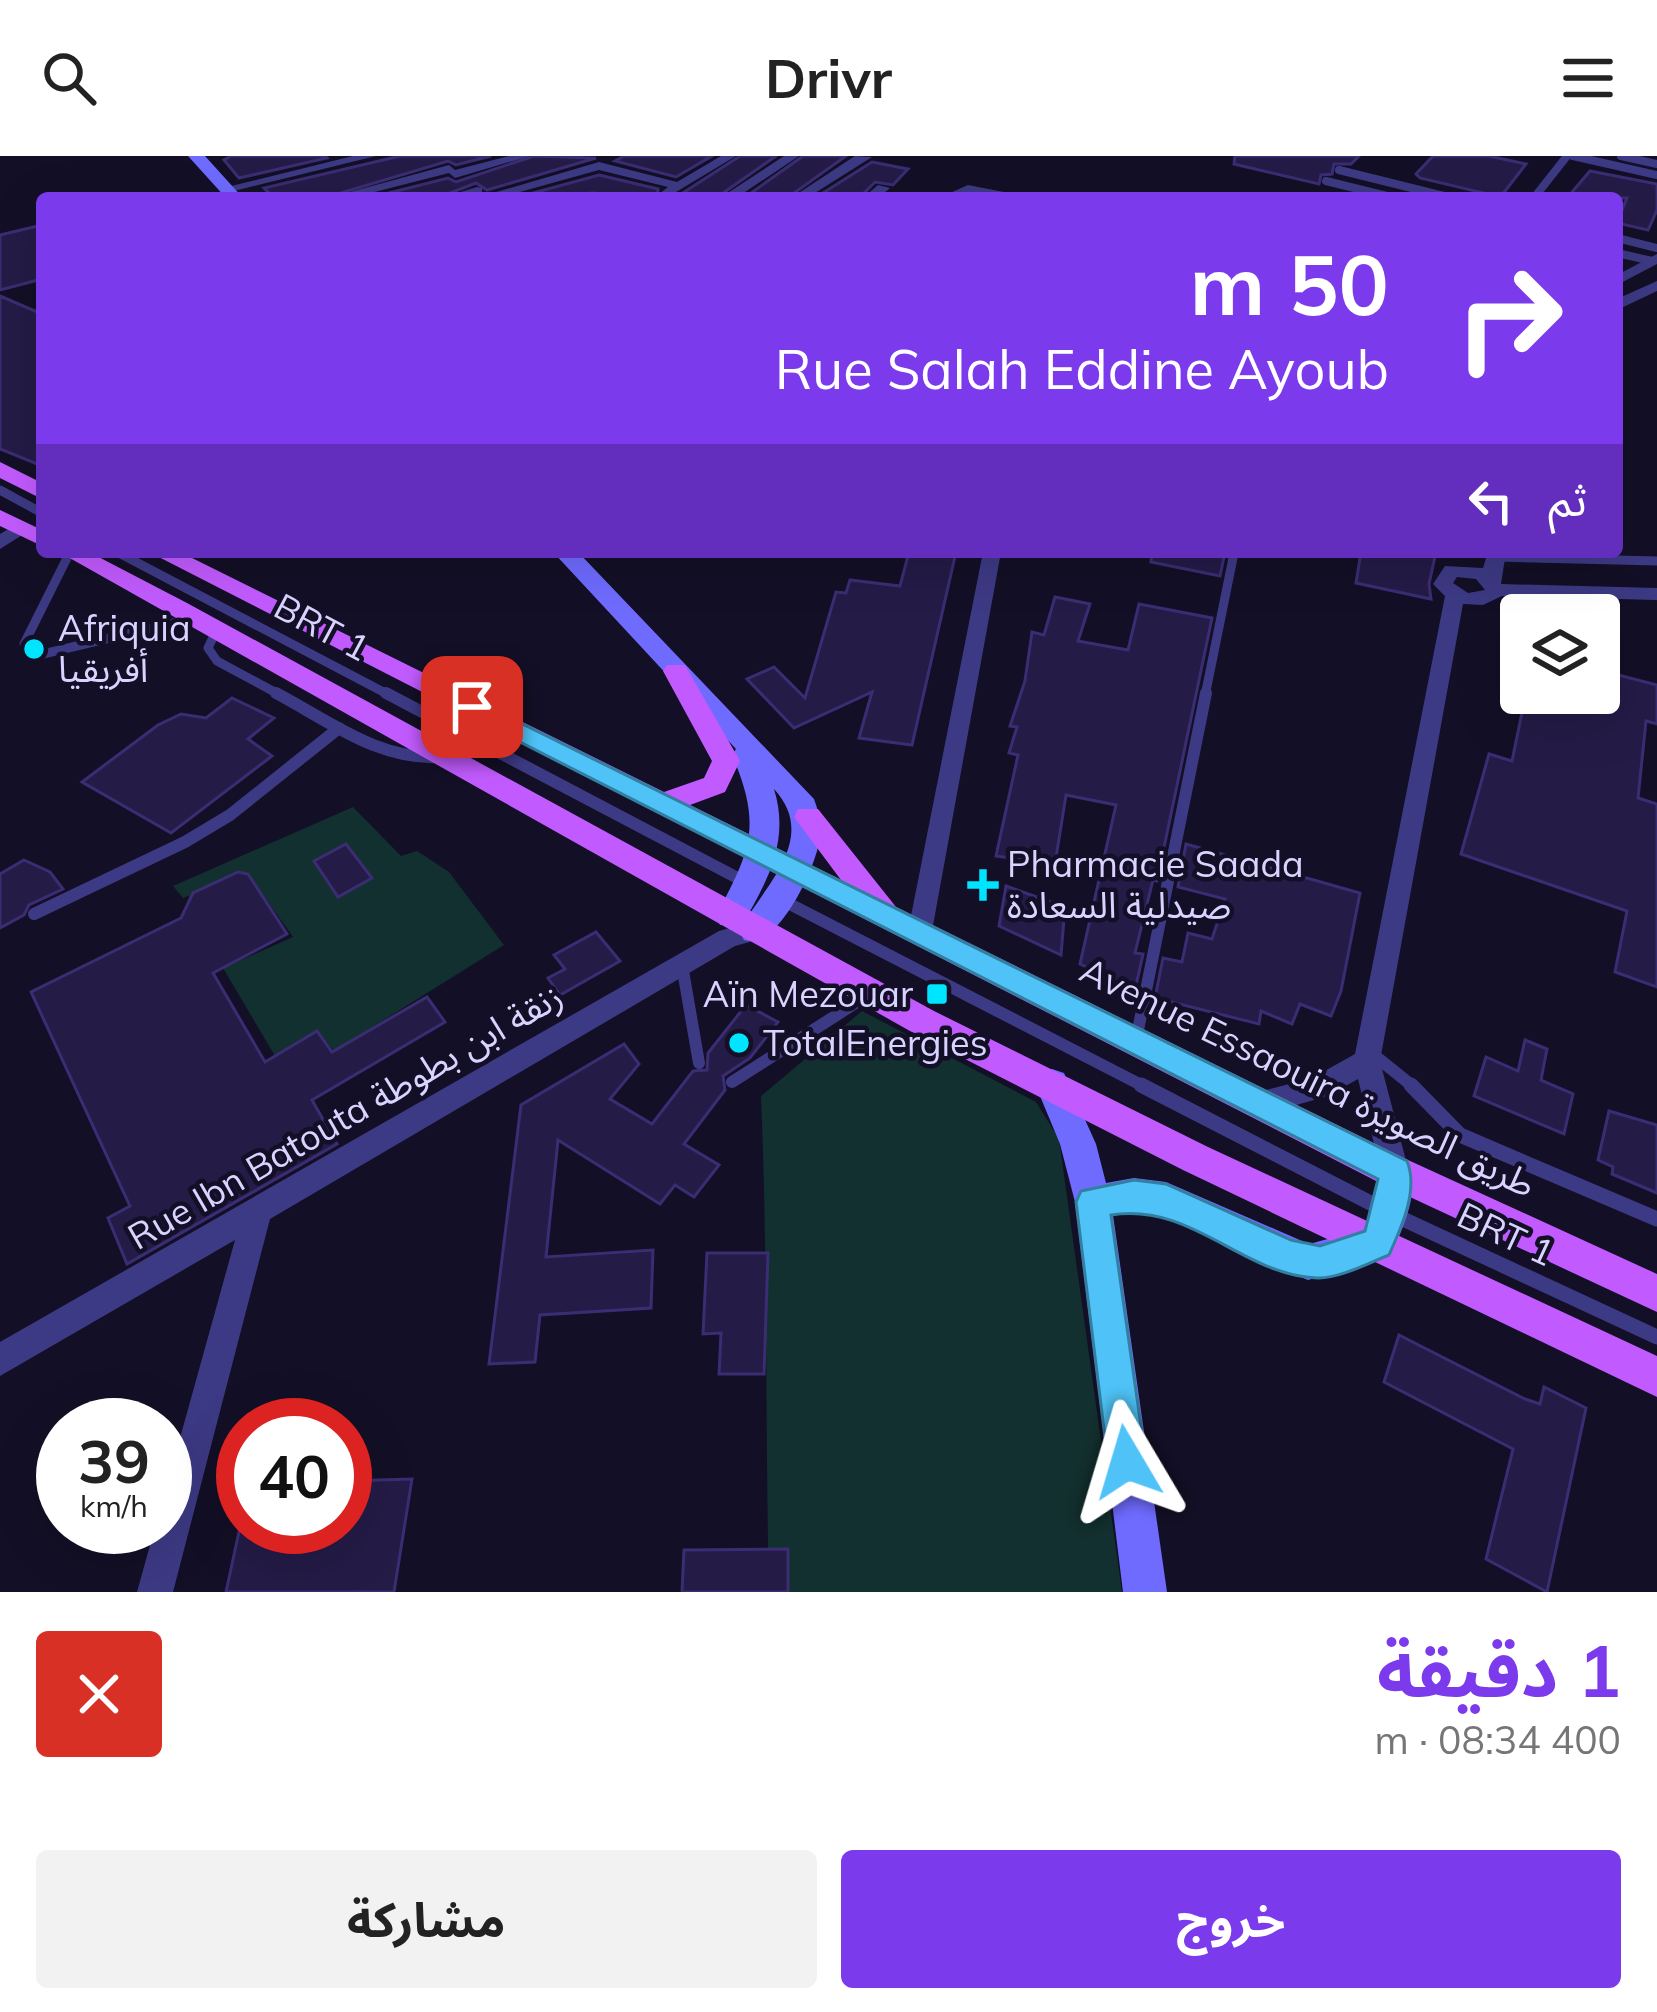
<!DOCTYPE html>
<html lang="ar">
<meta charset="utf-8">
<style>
body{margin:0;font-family:Mulish,"Noto Sans Arabic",sans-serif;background:#f2f2f2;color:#222;direction:rtl;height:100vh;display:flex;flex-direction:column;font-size:45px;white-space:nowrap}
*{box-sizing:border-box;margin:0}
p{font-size:39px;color:#767676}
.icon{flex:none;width:66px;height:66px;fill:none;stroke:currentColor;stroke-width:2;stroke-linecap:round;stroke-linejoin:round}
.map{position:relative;height:1436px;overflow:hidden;direction:ltr}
.drawer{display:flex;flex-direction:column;background:#fff;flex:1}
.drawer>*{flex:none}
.banner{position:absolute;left:36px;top:36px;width:1587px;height:366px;border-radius:12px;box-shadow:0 12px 48px #0002;direction:rtl;background:#7c3aed;color:#fff;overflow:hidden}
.controls{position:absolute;left:1500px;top:438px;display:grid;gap:24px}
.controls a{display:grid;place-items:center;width:120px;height:120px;border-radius:12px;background:#fff;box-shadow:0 12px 48px #0002;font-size:60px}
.speed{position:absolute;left:36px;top:1242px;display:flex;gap:24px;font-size:60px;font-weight:700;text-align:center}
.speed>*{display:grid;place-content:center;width:156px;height:156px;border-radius:50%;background:#fff;box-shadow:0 12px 48px #0002;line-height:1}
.speed small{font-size:30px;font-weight:400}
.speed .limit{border:18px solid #d22;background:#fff;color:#111}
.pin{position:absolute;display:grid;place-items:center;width:102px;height:102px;color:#fff;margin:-51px;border-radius:24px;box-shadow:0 6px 18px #0006}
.me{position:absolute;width:132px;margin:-66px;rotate:353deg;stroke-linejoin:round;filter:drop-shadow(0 0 9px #0008)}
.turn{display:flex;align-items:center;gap:42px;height:252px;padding:0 36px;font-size:54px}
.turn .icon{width:156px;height:156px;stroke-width:2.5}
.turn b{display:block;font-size:84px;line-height:102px}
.then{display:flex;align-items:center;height:114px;padding:0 36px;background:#0003;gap:24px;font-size:45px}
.round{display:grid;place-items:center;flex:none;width:126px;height:126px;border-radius:12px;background:#f2f2f2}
.overview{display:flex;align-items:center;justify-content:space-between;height:204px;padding:0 36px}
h1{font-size:72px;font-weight:700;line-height:90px;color:#7c3aed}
.cta{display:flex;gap:24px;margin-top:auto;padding:24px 36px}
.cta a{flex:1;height:138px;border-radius:12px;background:#7c3aed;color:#fff;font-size:48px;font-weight:700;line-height:138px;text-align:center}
.cta a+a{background:#f2f2f2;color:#222}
header{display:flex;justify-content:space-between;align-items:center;height:156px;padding:0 36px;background:#fff;font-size:54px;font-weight:700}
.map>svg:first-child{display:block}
.green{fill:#12302f}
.building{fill:#241b47;stroke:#3b2d73;stroke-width:3}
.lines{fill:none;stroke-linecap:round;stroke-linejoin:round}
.lane-far3{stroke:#3d3a85;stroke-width:8}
.lane-far2{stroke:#3d3a85;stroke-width:9}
.lane-far1{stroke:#3d3a85;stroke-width:12}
.lane{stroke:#3d3a85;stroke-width:15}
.street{fill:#3d3a85;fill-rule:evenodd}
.secondary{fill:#6f6bff;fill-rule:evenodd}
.primary{fill:#c25bff;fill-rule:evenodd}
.route{fill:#4fc3f7;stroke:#337fa1;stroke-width:3}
.poi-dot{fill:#00e5ff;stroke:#130f26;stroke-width:4.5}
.labels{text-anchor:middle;stroke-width:9;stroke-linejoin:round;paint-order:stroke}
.street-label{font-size:36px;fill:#d9d4ff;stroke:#130f26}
.poi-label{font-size:36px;fill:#d9d4ff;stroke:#130f26;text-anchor:start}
</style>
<header><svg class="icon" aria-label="menu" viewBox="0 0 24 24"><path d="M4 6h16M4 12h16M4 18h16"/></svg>Drivr<svg class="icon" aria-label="search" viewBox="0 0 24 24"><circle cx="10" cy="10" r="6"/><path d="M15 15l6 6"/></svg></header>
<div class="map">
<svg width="1657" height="1436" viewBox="0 0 1657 1436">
<rect width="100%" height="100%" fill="#130f26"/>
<g class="green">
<path d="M353 651 401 700 417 695 449 716 504 789 334 895 317 875 275 900 223 812 293 781 248 718 183 742 173 730Z"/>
<path d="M862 855 1036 946 1059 983 1122 1436H769C765 1270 768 1105 761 940Z"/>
</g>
<g class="building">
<path d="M231 0H325L327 2 239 22 224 4Z"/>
<path d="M400 0H491L456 9 448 5 324 42H274L264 32Z"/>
<path d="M534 0 596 2 487 34 476 27 437 42H369L448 22 456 26Z"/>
<path d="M624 0H712L676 21 615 5Z"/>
<path d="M740 0H776L716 42H675Z"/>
<path d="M803 0H846L787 42H744Z"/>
<path d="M1235 0H1359L1351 8H1334L1332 18 1321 19 1319 28 1234 8Z"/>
<path d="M1433 0H1489L1526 8 1502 39 1496 40 1420 22 1416 18Z"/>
<path d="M872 6 908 13 893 29 875 26 859 42H815Z"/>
<path d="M1590 15 1657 28V54L1648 74 1617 67 1627 42H1567Z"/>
<path d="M599 19 658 33 657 42 593 37 515 42Z"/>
<path d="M42 69V123L0 134V79Z"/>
<path d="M0 140 42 158V310L0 293Z"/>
<path d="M909 396H956L912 589 859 582 872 536 794 572 747 523 774 511 805 542 836 436 846 437 850 424 900 430Z"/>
<path d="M1152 396H1225L1220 420 1151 406Z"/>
<path d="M1361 396H1436L1429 428 1431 443 1356 427Z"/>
<path d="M1055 441 1090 448 1078 485 1128 494 1139 448 1212 462 1157 725 1153 724 1135 797 1143 798 1135 834 1080 808 1116 649 1066 639 1055 708 996 700 1018 599 1009 597 1017 571 1010 570 1025 525 1032 476 1044 479Z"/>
<path d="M1599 514 1657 529V568L1646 565 1638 642 1657 648V831L1615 816 1627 755 1461 698 1489 598 1512 605 1526 537H1599Z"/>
<path d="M232 542 274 562 248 583 272 600 171 677 82 626 158 569 181 558 206 562Z"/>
<path d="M346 688 372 722 338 741 314 705Z"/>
<path d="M1186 688 1360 737 1341 835 1331 860 1300 848 1292 868 1261 855 1259 868 1155 842 1163 802 1182 806 1188 777 1212 783 1225 743 1178 731Z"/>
<path d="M24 704 50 716 63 733 29 749 24 759 0 772V718Z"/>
<path d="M238 716 248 718 287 778 213 817 265 906 317 875 332 896 427 841 445 866 312 944 337 988 127 1108 108 1062 130 1050 31 836 181 762 193 737Z"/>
<path d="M1006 730 1065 751 1061 799 999 770Z"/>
<path d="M596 776 620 805 560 839 548 822 565 813 554 799Z"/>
<path d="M746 849 778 866 750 902 723 920 725 934 684 988 719 1009 694 1041 675 1029 660 1048 558 984 546 1101 653 1094 651 1152 540 1159 535 1206 489 1208 521 949 624 888 639 908 610 943 652 968 693 915 707 914 708 897Z"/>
<path d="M1525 884 1547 893 1541 924 1573 938 1564 978 1474 940 1486 901 1518 915Z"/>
<path d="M1609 955 1657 969V1037L1612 1018 1613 1011 1598 1004Z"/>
<path d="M707 1097H768L764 1218H719L721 1177 703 1178Z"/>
<path d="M1399 1179 1525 1243 1540 1248 1544 1231 1586 1252 1547 1436 1486 1403 1513 1293 1384 1226Z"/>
<path d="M412 1323 394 1436H226L240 1371H345V1325Z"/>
<path d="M788 1393V1436H682L684 1394Z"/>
</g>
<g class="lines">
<g class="lane-far3">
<path d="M1573 0 1657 19"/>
<path d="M1621 0 1657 8"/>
<path d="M1339 14 1452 42"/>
<path d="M1326 25 1395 42"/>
<path d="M1537 38 1567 0"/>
<path d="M1617 82 1657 92"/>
<path d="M1617 97 1652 105"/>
</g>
<g class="lane-far2">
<path d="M0 334 42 357"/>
<path d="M117 396 391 540"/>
<path d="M1496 401 1657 405"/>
<path d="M217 473 208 492 217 505 282 540"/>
<path d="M24 488 70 396"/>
<path d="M43 498 194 462"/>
<path d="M1205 540 1234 397"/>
</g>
<g class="lane-far1">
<path d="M276 537C331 566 379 605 442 601"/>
<path d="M386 537 749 728"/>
<path d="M778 742 1147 932"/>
<path d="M34 758 185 686 230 659 339 572"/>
<path d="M682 809 699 907"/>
<path d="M1136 884 1206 537"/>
<path d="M1369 895 1415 932"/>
<path d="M732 926 868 839"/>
</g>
<g class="lane">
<path d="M1141 929 1390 1057 1657 1181"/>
<path d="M1411 929 1460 979 1657 1063"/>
</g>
<g class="street">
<path d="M353 0H376L226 37 219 33Z"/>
<path d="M509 0H530L455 22 449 17 351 42H328L449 9 455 14Z"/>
<path d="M721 0H736L666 42 659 38 668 31 599 14 498 42H476L599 6 677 26Z"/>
<path d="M784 0H799L736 42H720Z"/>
<path d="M855 0 872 1 807 42H791Z"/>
<path d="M878 29 890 32 878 42H863Z"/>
<path d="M968 29 1014 38 1021 42 969 37 939 42Z"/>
<path d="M477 31 482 32V38L441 42Z"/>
<path d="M1657 98V108L1617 129V119Z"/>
<path d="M1657 125V135L1617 154V143Z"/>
<path d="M20 366 29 372 27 376 0 393V378Z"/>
<path d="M983 396H1001L932 775 929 782H911L908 775Z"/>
<path d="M1488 396H1506L1501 428 1657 432V444L1502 440 1483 449 1463 448 1380 905 1409 1016 1405 1025 1395 1029 1385 1025 1381 1016 1358 923 1328 940 1261 959 1251 956 1247 947 1251 938 1312 922 1355 898 1445 440 1433 428 1445 410 1483 412ZM1457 421 1476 423 1485 434 1468 437 1453 427Z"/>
<path d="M755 765 764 768 767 775 764 782 735 790 270 1063 173 1436H137L155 1371H165V1336L235 1084 0 1220V1186L719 775Z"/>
</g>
<g class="secondary">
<path d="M188 0H205L243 42H226Z"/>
<path d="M553 396H578L814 643C819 656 821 668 820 682 816 711 778 795 744 784L739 775C763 731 820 683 774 633 790 684 768 725 742 769H720L716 760C750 695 763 671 732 599L736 593Z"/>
<path d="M1052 913 1064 917 1096 988 1106 1027 1134 1022 1166 1026 1309 1088 1365 1073 1382 1004 1395 1000 1408 1004C1421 1035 1403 1072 1390 1101L1308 1124C1248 1100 1179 1048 1113 1059L1167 1436H1123L1075 1046 1060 988 1035 928 1040 917Z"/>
</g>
<g class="primary">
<path d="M0 306 42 327V343L0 322Z"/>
<path d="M0 354 42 374V390L0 370Z"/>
<path d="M59 396H89L187 447 934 855 1208 991 1657 1200V1241L1183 1014 910 875Z"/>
<path d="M149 396H180L664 636 704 622 712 605 663 515 667 509H685L740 605 725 636 690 649 841 724 794 661 798 653H818L896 751 1408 1004 1657 1118V1156L1382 1028Z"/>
</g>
</g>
<path class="route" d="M472 543 1407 1005C1419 1034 1401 1072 1389 1099 1369 1107 1338 1123 1317 1122 1242 1119 1192 1046 1111 1059L1146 1306 1141 1320 1127 1325 1114 1320 1108 1306 1076 1046 1081 1035 1134 1024 1166 1028 1291 1084 1320 1090 1365 1075 1378 1023 463 557 460 551Z"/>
<g class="poi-dot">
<circle cx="34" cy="493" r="12"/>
<path d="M977 711h12v12h12v12h-12v12h-12v-12h-12v-12h12z"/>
<rect x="925" y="826" width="24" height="24" rx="6"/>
<circle cx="739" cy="887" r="12"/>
</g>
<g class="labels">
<g class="street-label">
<text transform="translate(322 471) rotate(28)" y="13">BRT 1</text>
<text transform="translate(1308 921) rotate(26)" y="13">Avenue Essaouira طريق الصويرة</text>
<text transform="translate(345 960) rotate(-30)" y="13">Rue Ibn Batouta زنقة ابن بطوطة</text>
<text transform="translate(1506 1078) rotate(25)" y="13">BRT 1</text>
</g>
<g class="poi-label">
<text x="58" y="485">Afriquia<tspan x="58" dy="41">أفريقيا</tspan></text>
<text x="1007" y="721">Pharmacie Saada<tspan x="1007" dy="41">صيدلية السعادة</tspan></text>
<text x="913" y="851" text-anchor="end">Aïn Mezouar</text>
<text x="763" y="900">TotalEnergies</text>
</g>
</g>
</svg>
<div class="controls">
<a><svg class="icon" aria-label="layers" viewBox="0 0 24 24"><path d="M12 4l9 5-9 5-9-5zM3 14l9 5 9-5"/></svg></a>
</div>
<div class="speed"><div>39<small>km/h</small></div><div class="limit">40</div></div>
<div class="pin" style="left:472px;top:551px;background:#d93025"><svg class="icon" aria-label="arrive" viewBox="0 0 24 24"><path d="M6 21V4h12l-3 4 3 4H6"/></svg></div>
<svg class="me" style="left:1127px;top:1306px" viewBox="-20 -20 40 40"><path d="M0-17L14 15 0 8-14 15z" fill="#4fc3f7" stroke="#fff" stroke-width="4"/></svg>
<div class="banner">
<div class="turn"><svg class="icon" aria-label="right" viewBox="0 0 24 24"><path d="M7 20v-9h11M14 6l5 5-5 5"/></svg><div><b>50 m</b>Rue Salah Eddine Ayoub</div></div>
<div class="then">ثم<svg class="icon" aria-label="left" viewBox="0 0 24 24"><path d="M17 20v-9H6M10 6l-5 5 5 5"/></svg></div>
</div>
</div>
<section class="drawer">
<div class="overview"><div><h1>1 دقيقة</h1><p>400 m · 08:34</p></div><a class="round" style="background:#d93025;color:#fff"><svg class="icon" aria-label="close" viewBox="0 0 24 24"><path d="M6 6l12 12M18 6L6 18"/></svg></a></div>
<div class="cta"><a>خروج</a><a>مشاركة</a></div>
</section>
